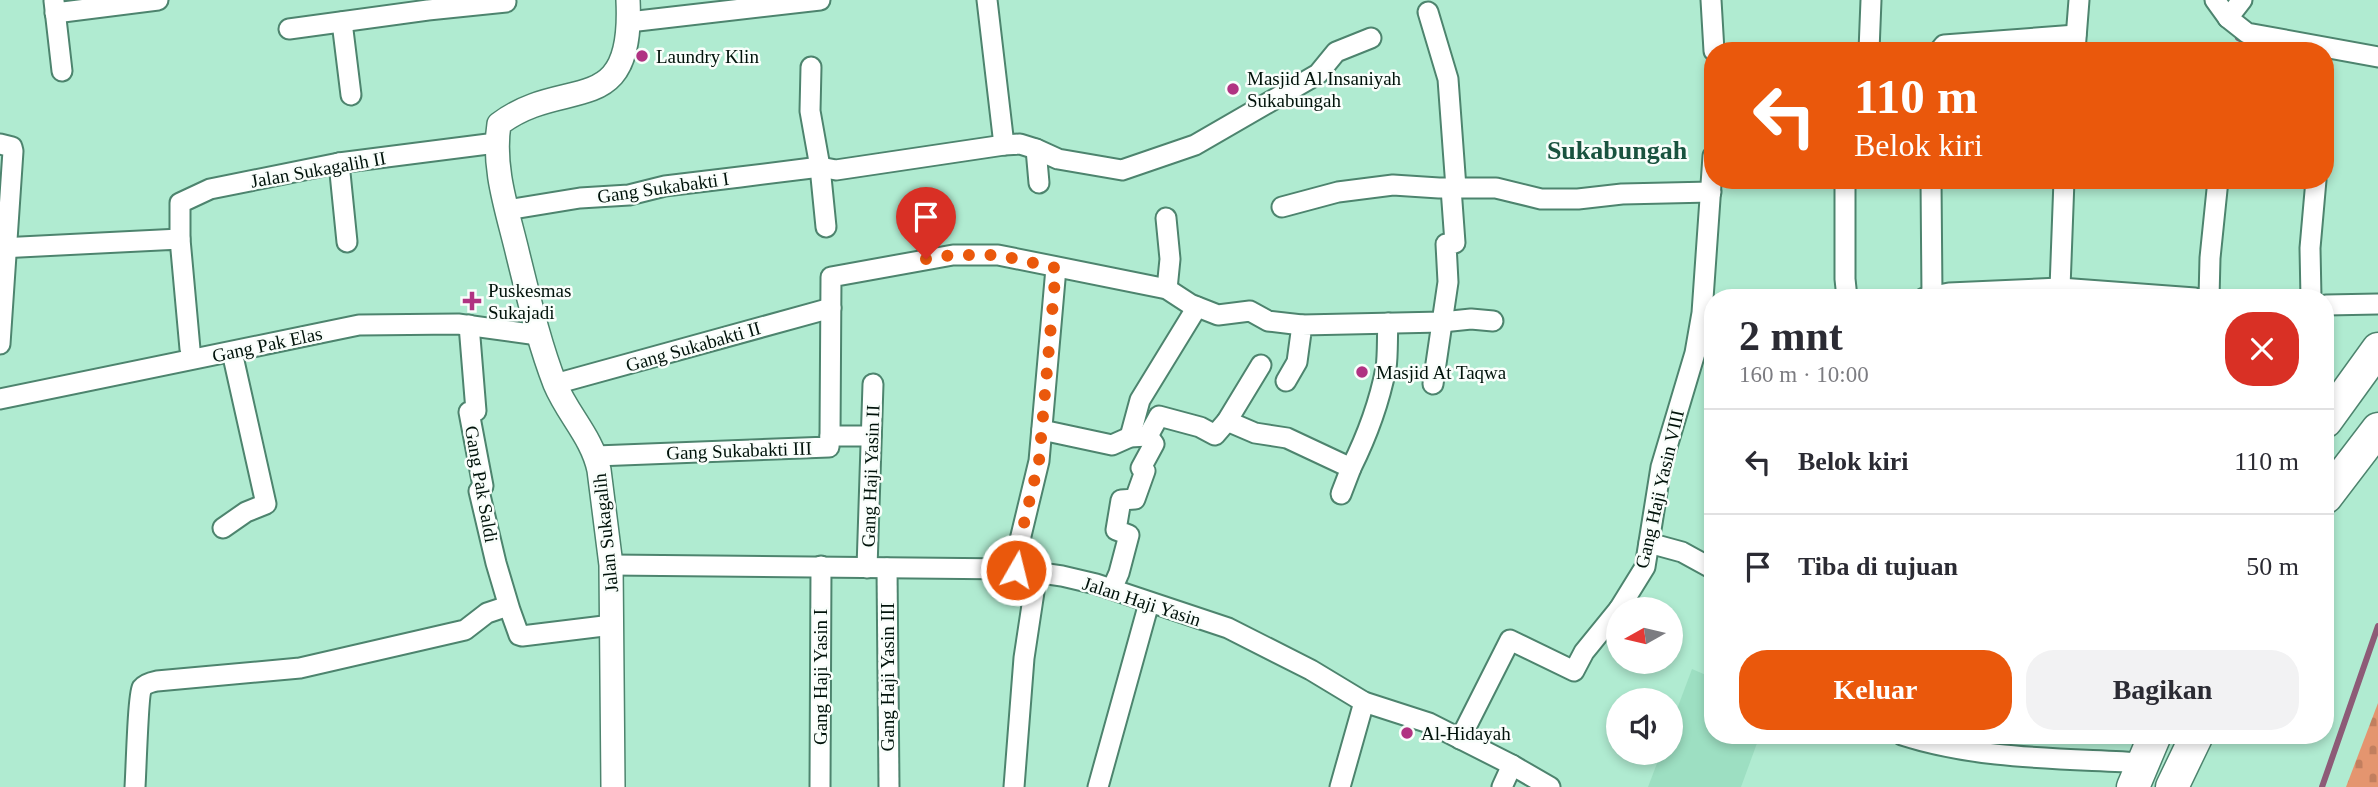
<!DOCTYPE html>
<html lang="id">
<meta charset="utf-8">
<style>
body{margin:0;font-family:Georgia,serif;background:#f2f2f3;color:#2b2b33;height:100vh;display:flex;flex-direction:column;font-size:26px;white-space:nowrap}
*{box-sizing:border-box;margin:0}
p{font-size:23px;color:#7c7c81}
.icon{flex:none;width:38px;height:38px;fill:none;stroke:currentColor;stroke-width:2;stroke-linecap:round;stroke-linejoin:round}
.map{position:relative;flex:1;overflow:hidden}
.details{position:absolute;left:1704px;top:289px;width:630px;height:455px;display:flex;flex-direction:column;background:#fff;border-radius:28px;box-shadow:0 4px 10px #0003}
.details>*{flex:none}
.guide{position:absolute;left:1704px;top:42px;width:630px;height:147px;border-radius:28px;box-shadow:0 4px 10px #0003;background:#ea580c;color:#fff;overflow:hidden}
.needle{width:46px;rotate:262deg}
.buttons{position:absolute;left:1606px;top:597px;display:grid;gap:14px}
.buttons a{display:grid;place-items:center;width:77px;height:77px;border-radius:50%;background:#fff;box-shadow:0 4px 10px #0003;font-size:35px}
.pin{position:absolute;display:grid;place-items:center;width:60px;height:60px;color:#fff;margin:-72px -30px;border-radius:50% 50% 50% 0;rotate:-45deg;box-shadow:0 0 7px #0007}
.pin .icon{rotate:45deg}
.me{position:absolute;width:77px;margin:-38px;rotate:8deg;stroke-linejoin:round;filter:drop-shadow(0 0 5px #0008)}
.turn{display:flex;align-items:center;gap:24px;height:147px;padding:0 35px;font-size:32px}
.turn .icon{width:91px;height:91px;stroke-width:2.5}
.turn b{display:block;font-size:49px;line-height:60px}
.round{display:grid;place-items:center;flex:none;width:74px;height:74px;border-radius:28px;background:#f2f2f3}
.headline{display:flex;align-items:center;justify-content:space-between;height:119px;padding:0 35px}
h1{font-size:42px;font-weight:700;line-height:52px}
.action{display:flex;gap:14px;margin-top:auto;padding:14px 35px}
.action a{flex:1;height:80px;border-radius:28px;background:#ea580c;color:#fff;font-size:28px;font-weight:700;line-height:80px;text-align:center}
.action a+a{background:#f2f2f3;color:#2b2b33}
ul{padding:0;list-style:none}
li{display:flex;align-items:center;gap:21px;height:105px;padding:0 35px;border-top:2px solid #e1e1e2}
li div{flex:1}
li b{display:block;font-size:26px}
li em{font-style:normal}
.map>svg:first-child{display:block}
.built{fill:#9ddfc2}
.cemetery{fill:url(#cemetery-stones)}
.lines{fill:none;stroke-linecap:round;stroke-linejoin:round}
.stream{stroke:#8d5b77;stroke-width:6}
.minor-casing{stroke:#4d846e;stroke-width:23}
.tertiary-casing{stroke:#4d846e;stroke-width:26}
.trunk-casing{stroke:#4d846e;stroke-width:35}
.minor{stroke:#fff;stroke-width:19}
.tertiary{stroke:#fff;stroke-width:23}
.trunk{stroke:#fff;stroke-width:32}
.route{stroke:#ea580c;stroke-width:12;stroke-dasharray:0 21.6}
.poi-dot{fill:#b03382;stroke:#f9fefb;stroke-width:2.5}
.labels{text-anchor:middle;stroke-width:5;stroke-linejoin:round;paint-order:stroke}
.poi-label{font-size:19px;fill:#00120a;stroke:#f9fefb;text-anchor:start}
.street-label{font-size:19px;fill:#00120a;stroke:#f9fefb}
.district-label{font-size:26px;font-weight:bold;fill:#19533f;stroke:#f9fefb}
</style>
<div class="map">
<svg width="2378" height="787" viewBox="0 0 2378 787">
<defs>
<pattern id="cemetery-stones" width="16" height="16" patternUnits="userSpaceOnUse" patternTransform="scale(1.75)"><rect width="16" height="16" fill="#e4956f"/><path d="M2 7V4a2 2 0 0 1 4 0v3zM10 15v-3a2 2 0 0 1 4 0v3z" fill="#c27f5f"/></pattern>
</defs>
<rect width="100%" height="100%" fill="#b0ebd1"/>
<path class="built" d="M1692 669 1713 678V735H1760L1741 787H1648L1661 753 1671 752V725Z"/>
<path class="cemetery" d="M2378 703V787H2346Z"/>
<g class="lines">
<g class="stream">
<path d="M2238 38 2259 48 2285 51"/>
<path d="M2322 787 2378 626"/>
</g>
<g class="minor-casing">
<g id="minor">
<path d="M987 0 1004 145"/>
<path d="M1711 0 1714 51"/>
<path d="M2215 0 2228 18 2247 33 2378 57"/>
<path d="M54 1 62 71"/>
<path d="M1428 12 1448 79 1456 188"/>
<path d="M55 13 158 0"/>
<path d="M2228 18 2242 0"/>
<path d="M342 22 351 95"/>
<path d="M629 22 820 0"/>
<path d="M289 29 428 10 506 2"/>
<path d="M1869 51 1871 0"/>
<path d="M1939 51 1944 45 2076 35"/>
<path d="M2075 51 2079 0"/>
<path d="M811 67 810 111 820 167 826 227"/>
<path d="M0 144 12 147 13 151 0 344"/>
<path d="M1036 149 1039 183"/>
<path d="M339 163 347 242"/>
<path d="M1845 180V279L1847 298"/>
<path d="M1931 180 1932 296"/>
<path d="M1282 207 1338 192 1393 185 1439 188H1496L1541 199H1578L1622 194 1711 192"/>
<path d="M507 210 580 198 629 195 665 186 740 177 820 167 836 170 1004 145 1020 144 1036 149 1058 159 1122 170 1195 145 1318 74 1336 52 1371 38"/>
<path d="M1166 218 1170 259 1167 289"/>
<path d="M180 239V203L210 189 339 163 496 143"/>
<path d="M0 248 180 239 190 349"/>
<path d="M2060 288 2064 180"/>
<path d="M1924 298 1949 293 2060 288 2195 298"/>
<path d="M2209 298 2210 258 2218 180"/>
<path d="M2311 298 2310 248 2316 180"/>
<path d="M2326 305 2378 304"/>
<path d="M469 325 476 411 469 412 483 486 479 491 496 563 510 610 519 635 522 636 612 625"/>
<path d="M1286 381 1297 362 1302 325 1442 322 1471 319 1493 321"/>
<path d="M555 384 831 308"/>
<path d="M1433 384 1448 282 1446 244 1455 243 1451 188"/>
<path d="M0 399 359 325 458 324 538 335"/>
<path d="M1227 421 1255 433 1287 438 1351 468C1367 436 1379 404 1386 368 1388 354 1387 338 1388 323"/>
<path d="M1042 430 1112 445 1130 437 1148 436 1159 416 1200 427 1215 435 1227 421 1261 365"/>
<path d="M830 436 831 277 953 255H998L1167 289 1190 304 1218 315 1250 311 1268 321 1302 325"/>
<path d="M1130 437 1140 400 1197 307"/>
<path d="M596 456 829 447 830 436H871"/>
<path d="M1341 494 1351 468"/>
<path d="M223 528 246 512 266 504 232 352"/>
<path d="M1649 543 1682 552 1713 569"/>
<path d="M611 565 1013 569 1062 576 1096 584 1228 628 1311 670 1364 702 1429 723 1512 765 1550 787"/>
<path d="M867 568 873 384"/>
<path d="M887 568 889 787"/>
<path d="M1013 569 1039 461 1056 268"/>
<path d="M1112 589 1119 573 1129 535 1116 530 1121 500 1135 499 1145 471 1141 468 1154 444 1148 436"/>
<path d="M1619 609 1645 567 1661 467 1695 353 1702 313 1713 156"/>
<path d="M1902 735C1979 760 2063 758 2143 763"/>
<path d="M1460 739 1510 640 1574 671 1584 652 1619 609"/>
<path d="M135 787C136 773 138 695 142 688 145 684 152 682 157 681L300 668 465 630 487 613 508 606"/>
<path d="M820 787 821 566"/>
<path d="M1014 787 1024 658 1037 572"/>
<path d="M1098 787 1149 603"/>
<path d="M1340 787 1364 702"/>
<path d="M1502 787 1512 765"/>
</g>
</g>
<g class="tertiary-casing">
<path id="tertiary" d="M613 787 611 565 599 470C592 437 568 415 555 384 539 343 529 299 518 255 508 212 492 169 499 124 565 74 634 123 628 0"/>
</g>
<g class="trunk-casing">
<g id="trunk">
<path d="M2326 421 2378 349"/>
<path d="M2326 497 2378 429"/>
<path d="M2133 787 2155 735"/>
<path d="M2172 787 2197 735"/>
</g>
</g>
<use href="#minor" class="minor"/>
<use href="#tertiary" class="tertiary"/>
<use href="#trunk" class="trunk"/>
</g>
<g class="lines">
<path class="route" d="M926 259 953 255H998L1056 268 1039 461 1013 569 1016 570"/>
</g>
<g class="poi-dot">
<circle cx="642" cy="56" r="7"/>
<circle cx="1233" cy="89" r="7"/>
<path d="M468.5 290.5h7v7h7v7h-7v7h-7v-7h-7v-7h7z"/>
<circle cx="1362" cy="372" r="7"/>
<circle cx="1407" cy="733" r="7"/>
</g>
<g class="labels">
<g class="poi-label">
<text x="656" y="63">Laundry Klin</text>
<text x="1247" y="85">Masjid Al Insaniyah<tspan x="1247" dy="22">Sukabungah</tspan></text>
<text x="488" y="297">Puskesmas<tspan x="488" dy="22">Sukajadi</tspan></text>
<text x="1376" y="379">Masjid At Taqwa</text>
<text x="1421" y="740">Al-Hidayah</text>
</g>
<g class="street-label">
<text transform="translate(318 169) rotate(-10)" y="7">Jalan Sukagalih II</text>
<text transform="translate(663 187) rotate(-8)" y="7">Gang Sukabakti I</text>
<text transform="translate(267 344) rotate(-12)" y="7">Gang Pak Elas</text>
<text transform="translate(693 346) rotate(-16)" y="7">Gang Sukabakti II</text>
<text transform="translate(739 450) rotate(-2)" y="7">Gang Sukabakti III</text>
<text transform="translate(870 476) rotate(-88)" y="7">Gang Haji Yasin II</text>
<text transform="translate(482 484) rotate(80)" y="7">Gang Pak Saldi</text>
<text transform="translate(1659 489) rotate(-77)" y="7">Gang Haji Yasin VIII</text>
<text transform="translate(605 533) rotate(-96)" y="7">Jalan Sukagalih</text>
<text transform="translate(1142 601) rotate(18)" y="7">Jalan Haji Yasin</text>
<text transform="translate(820 677) rotate(-90)" y="7">Gang Haji Yasin I</text>
<text transform="translate(887 677) rotate(-90)" y="7">Gang Haji Yasin III</text>
</g>
<g class="district-label">
<text x="1617" y="159">Sukabungah</text>
</g>
</g>
</svg>
<div class="buttons">
<a><svg class="needle" viewBox="-14 -14 28 28"><path d="M0-13l5 13h-10z" fill="#e53935"/><path d="M0 13l5-13h-10z" fill="#7c7c81"/></svg></a>
<a><svg class="icon" aria-label="sound" viewBox="0 0 24 24"><path d="M4 9h4l5-4v14l-5-4H4zM17 9q2 3 0 6"/></svg></a>
</div>
<div class="pin" style="left:926px;top:259px;background:#d93025"><svg class="icon" aria-label="arrive" viewBox="0 0 24 24"><path d="M6 21V4h12l-3 4 3 4H6"/></svg></div>
<svg class="me" style="left:1016px;top:570px" viewBox="-20 -20 40 40"><circle r="17" fill="#ea580c" stroke="#fff" stroke-width="3"/><path d="M0-11L8 9 0 5-8 9z" fill="#fff"/></svg>
<div class="guide">
<div class="turn"><svg class="icon" aria-label="left" viewBox="0 0 24 24"><path d="M17 20v-9H6M10 6l-5 5 5 5"/></svg><div><b>110 m</b>Belok kiri</div></div>
</div>
<section class="details">
<div class="headline"><div><h1>2 mnt</h1><p>160 m · 10:00</p></div><a class="round" style="background:#d93025;color:#fff"><svg class="icon" aria-label="close" viewBox="0 0 24 24"><path d="M6 6l12 12M18 6L6 18"/></svg></a></div>
<ul>
<li><svg class="icon" aria-label="left" viewBox="0 0 24 24"><path d="M17 20v-9H6M10 6l-5 5 5 5"/></svg><div><b>Belok kiri</b></div><em>110 m</em></li>
<li><svg class="icon" aria-label="arrive" viewBox="0 0 24 24"><path d="M6 21V4h12l-3 4 3 4H6"/></svg><div><b>Tiba di tujuan</b></div><em>50 m</em></li>
</ul>
<div class="action"><a>Keluar</a><a>Bagikan</a></div>
</section>
</div>
